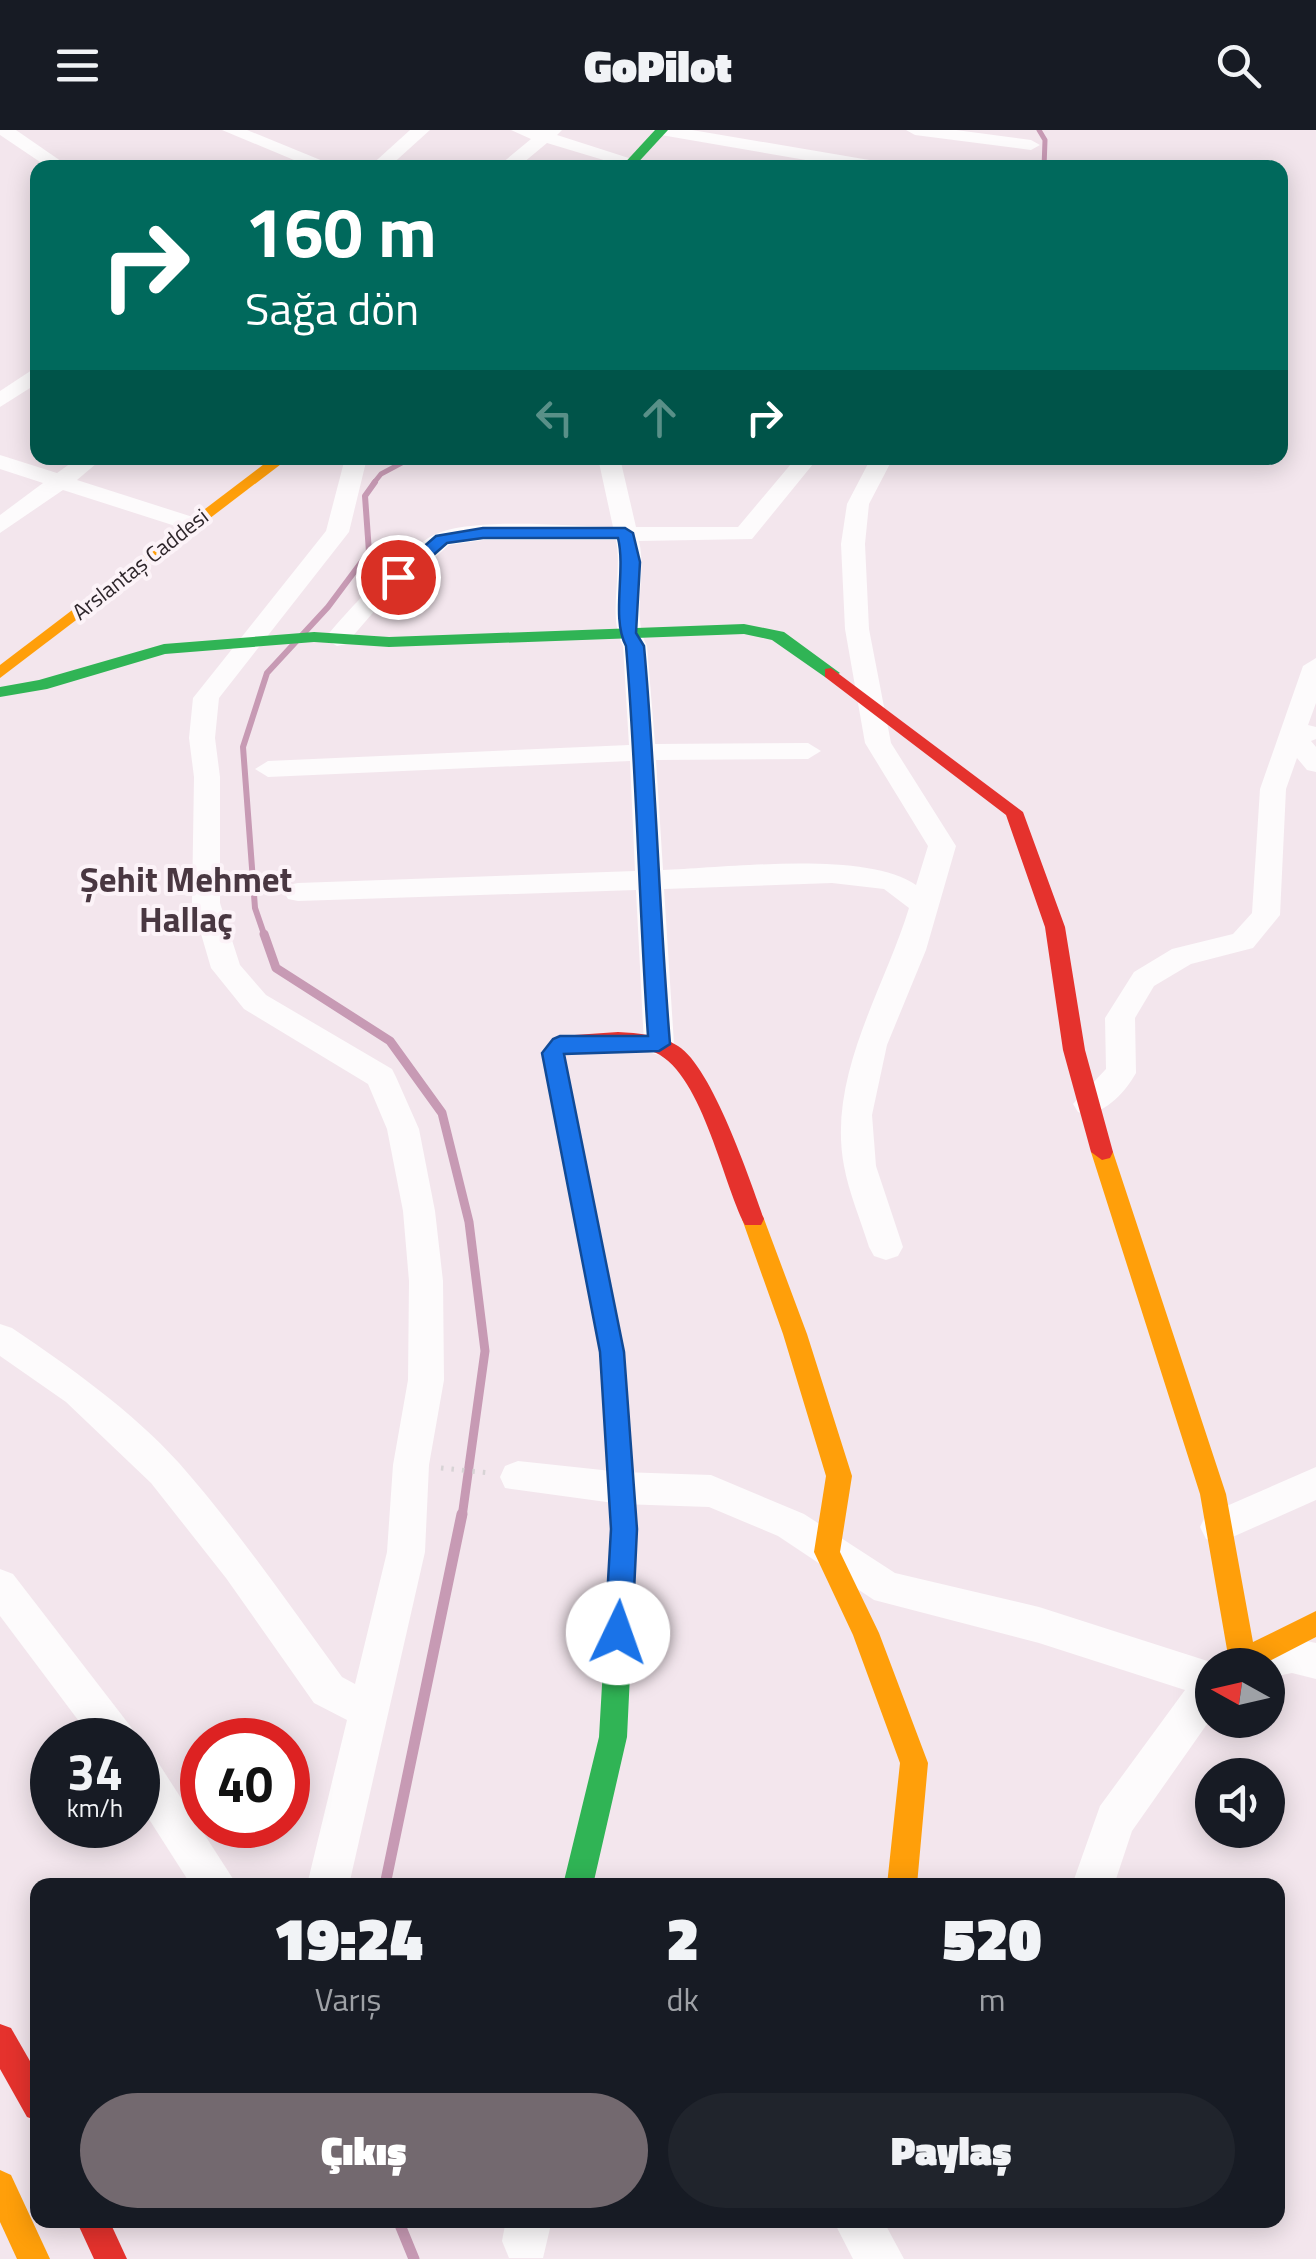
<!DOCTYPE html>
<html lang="tr">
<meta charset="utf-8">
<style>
body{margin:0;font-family:"Titillium Web",sans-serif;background:#20242c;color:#f1f3f6;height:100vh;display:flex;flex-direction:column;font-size:38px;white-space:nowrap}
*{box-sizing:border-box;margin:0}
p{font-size:32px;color:#9ea1a6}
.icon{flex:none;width:55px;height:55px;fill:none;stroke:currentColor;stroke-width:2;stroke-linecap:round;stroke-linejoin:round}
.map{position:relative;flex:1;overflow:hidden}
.panel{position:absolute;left:30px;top:1748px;width:1255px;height:350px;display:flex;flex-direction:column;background:#171b24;border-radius:20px;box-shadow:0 5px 25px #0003}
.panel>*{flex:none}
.banner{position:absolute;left:30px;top:30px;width:1258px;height:305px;border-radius:20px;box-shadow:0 5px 25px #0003;background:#00695c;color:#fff;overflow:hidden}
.needle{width:65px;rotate:278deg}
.fabs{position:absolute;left:1195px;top:1518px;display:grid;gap:20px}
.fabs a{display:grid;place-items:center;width:90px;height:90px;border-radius:50%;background:#171b24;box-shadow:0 5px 25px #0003;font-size:50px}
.speed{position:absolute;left:30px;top:1588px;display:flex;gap:20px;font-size:50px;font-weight:700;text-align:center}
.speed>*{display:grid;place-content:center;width:130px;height:130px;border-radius:50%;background:#171b24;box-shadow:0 5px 25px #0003;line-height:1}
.speed small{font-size:25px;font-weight:400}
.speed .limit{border:15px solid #d22;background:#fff;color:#111}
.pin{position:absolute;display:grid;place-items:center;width:85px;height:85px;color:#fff;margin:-42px;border:5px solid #fff;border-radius:50%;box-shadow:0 2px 10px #0007}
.me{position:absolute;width:110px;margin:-55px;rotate:3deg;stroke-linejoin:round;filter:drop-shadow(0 0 8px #0008)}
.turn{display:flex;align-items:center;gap:35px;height:210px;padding:0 50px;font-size:45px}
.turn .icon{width:130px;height:130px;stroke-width:2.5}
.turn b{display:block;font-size:70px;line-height:85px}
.lanes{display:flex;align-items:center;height:95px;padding:0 50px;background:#0003;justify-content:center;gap:50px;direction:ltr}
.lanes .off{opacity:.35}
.eta{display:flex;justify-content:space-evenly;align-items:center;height:170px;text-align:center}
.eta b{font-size:60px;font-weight:800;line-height:70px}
.primary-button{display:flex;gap:20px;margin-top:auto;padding:20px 50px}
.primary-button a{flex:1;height:115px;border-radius:60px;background:#73696f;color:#fff;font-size:40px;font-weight:800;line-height:115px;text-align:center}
.primary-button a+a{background:#20242c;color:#f1f3f6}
header{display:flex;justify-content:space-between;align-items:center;height:130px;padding:0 50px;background:#171b24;font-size:45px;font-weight:800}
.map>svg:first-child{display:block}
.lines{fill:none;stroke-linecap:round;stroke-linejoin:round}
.stream-far3{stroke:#c79ab4;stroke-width:5}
.stream-far2{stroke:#c79ab4;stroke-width:6}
.stream-far1{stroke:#c79ab4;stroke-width:9}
.stream{stroke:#c79ab4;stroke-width:11}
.path{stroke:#d7d3d5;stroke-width:5;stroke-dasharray:2.5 8;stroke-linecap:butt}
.street{fill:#fdfbfc;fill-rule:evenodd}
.fast{fill:#30b455;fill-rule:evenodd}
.slow{fill:#ff9f0a;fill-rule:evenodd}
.jam{fill:#e5322d;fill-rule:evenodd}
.route{fill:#1a73e8;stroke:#114b97;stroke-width:2.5}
.labels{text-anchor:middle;stroke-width:8;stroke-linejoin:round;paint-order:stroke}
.far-street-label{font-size:22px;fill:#2e262b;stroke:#fcf3f8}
.district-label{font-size:35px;font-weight:bold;fill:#493741;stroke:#fcf3f8}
</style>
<header><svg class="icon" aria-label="menu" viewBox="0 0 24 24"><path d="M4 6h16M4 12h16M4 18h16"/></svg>GoPilot<svg class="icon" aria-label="search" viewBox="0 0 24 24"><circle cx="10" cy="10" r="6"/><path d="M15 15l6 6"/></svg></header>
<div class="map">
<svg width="1316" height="2129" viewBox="0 0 1316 2129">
<rect width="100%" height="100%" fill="#f3e6ed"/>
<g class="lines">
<g class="stream-far3">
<path d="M1039 0 1045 10 1044 38"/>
<path d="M373 354 381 344 411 328"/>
</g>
<path class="stream-far2" d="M265 807 255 778 243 617 267 543 328 477 369 422 365 366 375 352"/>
<path class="stream-far1" d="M264 804 276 838 390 911 442 983 469 1092 485 1221 462 1387"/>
<g class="stream">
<path d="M385 1755 462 1384"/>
<path d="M398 2090 414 2129"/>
</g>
<path class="path" d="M441 1338 490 1343"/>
<g class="street">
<path d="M0 0H16L71 38H49L0 5Z"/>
<path d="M222 0H247L340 38H313Z"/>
<path d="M410 0H430L388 38H368Z"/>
<path d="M511 0H562L557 5 660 38H630L547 13 517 38H496L531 9Z"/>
<path d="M652 0H692L887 33 896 38H852L661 5Z"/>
<path d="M906 0H956L1031 10 1040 15 1031 20 915 5Z"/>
<path d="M38 236V253L0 277V261Z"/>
<path d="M0 325 57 343 78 328H103L77 350 199 389 203 394 191 401 63 360 0 403V385L43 353 0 339Z"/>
<path d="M341 328H363L366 332 349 402 219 568 215 608 220 647V773L240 835 266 865 392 939 396 947 419 999 435 1081 443 1151 444 1250 429 1335 425 1422 349 1755H307L347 1590 314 1573 226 1448 151 1353 66 1272 0 1226V1194L12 1198C71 1238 131 1280 179 1333 238 1400 289 1475 342 1547L355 1554 387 1422 393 1335 408 1250 409 1151 403 1081 387 999 368 954 244 879 211 838 192 773 194 647 189 608 193 568 326 401 344 332Z"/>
<path d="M598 328H620L636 397H738L796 328H818L752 409 639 411C647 444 631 486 647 516L655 614 808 613 821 621 808 629 656 630 663 740C726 738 866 720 916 755L928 716 865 613 845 499 841 414 847 374 871 328H893L869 374 865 414 869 499 891 613 956 716 926 820 887 915 872 985 876 1036 903 1117 898 1126 886 1130 874 1126 869 1117C861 1091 849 1063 844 1036 827 946 884 860 909 778L884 759 832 753 664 759 674 914 670 922 659 925 648 922 644 914 636 760 298 771 288 769 284 762 288 755 298 753 635 741 630 631 268 647 255 639 268 631 629 615 623 516C607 486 623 444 616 410H483L449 415 377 478 346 514 337 516 325 509C342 485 411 414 436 404 475 387 568 396 613 397Z"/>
<path d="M1316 528V573L1308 595 1316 597V609L1311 611 1316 617V642L1307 640 1297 628 1286 659 1280 785 1253 818 1191 834 1154 856 1135 888 1136 943C1125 963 1101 989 1078 982L1073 974 1106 939 1105 888 1134 842 1172 819 1233 804 1252 783 1260 659 1303 536Z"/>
<path d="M518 1331 621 1342 711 1345 804 1384 895 1443 1039 1477 1220 1535 1225 1522C1255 1511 1286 1506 1316 1513V1549L1292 1543 1268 1548V1535H1212V1587L1132 1701 1114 1755H1072L1100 1676 1185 1560 1039 1513 874 1470 778 1406 709 1377 621 1374 505 1358 500 1347 505 1336Z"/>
<path d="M1316 1337V1370L1219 1413 1206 1409 1200 1397 1206 1385Z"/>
<path d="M0 1439 13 1444 131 1597 137 1610H93L0 1486Z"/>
<path d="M138 1618 152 1623 237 1755H191L138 1672Z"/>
<path d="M506 2090H552L543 2128H509L502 2111Z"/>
<path d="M833 2090H883L904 2129H853Z"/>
</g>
<g class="fast">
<path d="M655 0H668L633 38H620Z"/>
<path d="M744 494 784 502 840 543 831 548 825 547 772 510 744 504 389 517 314 512 165 524 47 559 0 567V557L39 550 164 514 314 502 389 507Z"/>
<path d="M572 1009 583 1017 624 1223 637 1399 627 1607 593 1755H563L599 1607 611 1399 600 1223 561 1017Z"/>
</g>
<g class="slow">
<path d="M272 328H289L0 548V535Z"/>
<path d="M1102 1014 1113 1022 1226 1364 1253 1512 1316 1481V1507L1262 1535H1231L1229 1531 1200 1364 1091 1022Z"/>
<path d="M753 1080 761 1083 764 1089 807 1204 852 1346 840 1422 879 1503 928 1633 917 1755H887L900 1633 853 1505 814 1422 826 1346 783 1204 742 1089 745 1083Z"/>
<path d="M0 2040 11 2045 50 2129H17L0 2092Z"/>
</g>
<g class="jam">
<path d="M831 538 1023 682 1065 797 1085 920 1113 1022 1110 1028 1102 1030 1091 1022 1063 920 1045 797 1006 685 825 547V539Z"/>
<path d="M618 902C638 903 661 905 678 916 712 937 750 1050 764 1089L761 1095H745C722 1052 701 937 651 921 625 913 593 918 566 921L564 924 583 1017 580 1023H564L542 923 553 909 560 906Z"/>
<path d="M0 1894 11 1898 38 1945V1991L27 1987 0 1939Z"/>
<path d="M76 2090H109L127 2129H94Z"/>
</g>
</g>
<path class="route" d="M483 398H625L633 403 640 432 636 503 644 516C656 648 659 781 670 914L659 921 564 924 624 1222 637 1399 632 1503 628 1512 618 1516 609 1512 605 1503 611 1399 600 1222 542 923 553 909 560 906H648C639 776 637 646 626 516 611 488 626 441 618 408H483L447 413 404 451 389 447 436 406Z"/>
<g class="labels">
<g class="far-street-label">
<text transform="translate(140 434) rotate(-38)" y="8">Arslantaş Caddesi</text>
</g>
<g class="district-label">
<text x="186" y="762">Şehit Mehmet<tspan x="186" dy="40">Hallaç</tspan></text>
</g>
</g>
</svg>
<div class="fabs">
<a><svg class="needle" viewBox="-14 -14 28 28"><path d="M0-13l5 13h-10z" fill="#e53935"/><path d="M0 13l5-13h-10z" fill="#9ea1a6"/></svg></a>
<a><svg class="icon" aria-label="sound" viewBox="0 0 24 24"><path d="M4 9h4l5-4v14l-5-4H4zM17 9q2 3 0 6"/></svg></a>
</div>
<div class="speed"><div>34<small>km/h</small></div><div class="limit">40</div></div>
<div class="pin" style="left:398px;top:447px;background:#d93025"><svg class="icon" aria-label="arrive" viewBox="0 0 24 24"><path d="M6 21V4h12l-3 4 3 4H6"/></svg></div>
<svg class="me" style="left:618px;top:1503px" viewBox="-20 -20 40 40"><circle r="19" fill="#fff"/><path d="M0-13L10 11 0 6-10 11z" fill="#1a73e8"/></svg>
<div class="banner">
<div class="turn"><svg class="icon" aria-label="right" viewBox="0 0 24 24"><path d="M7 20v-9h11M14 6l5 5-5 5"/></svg><div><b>160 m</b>Sağa dön</div></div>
<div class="lanes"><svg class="icon off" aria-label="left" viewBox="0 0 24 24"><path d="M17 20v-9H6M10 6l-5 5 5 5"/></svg><svg class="icon off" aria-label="ahead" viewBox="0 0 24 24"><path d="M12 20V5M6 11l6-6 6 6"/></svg><svg class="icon" aria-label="right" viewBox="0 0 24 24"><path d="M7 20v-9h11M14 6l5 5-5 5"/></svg></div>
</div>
<section class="panel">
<div class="eta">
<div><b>19:24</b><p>Varış</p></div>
<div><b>2</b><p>dk</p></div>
<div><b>520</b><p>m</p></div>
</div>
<div class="primary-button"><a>Çıkış</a><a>Paylaş</a></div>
</section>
</div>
